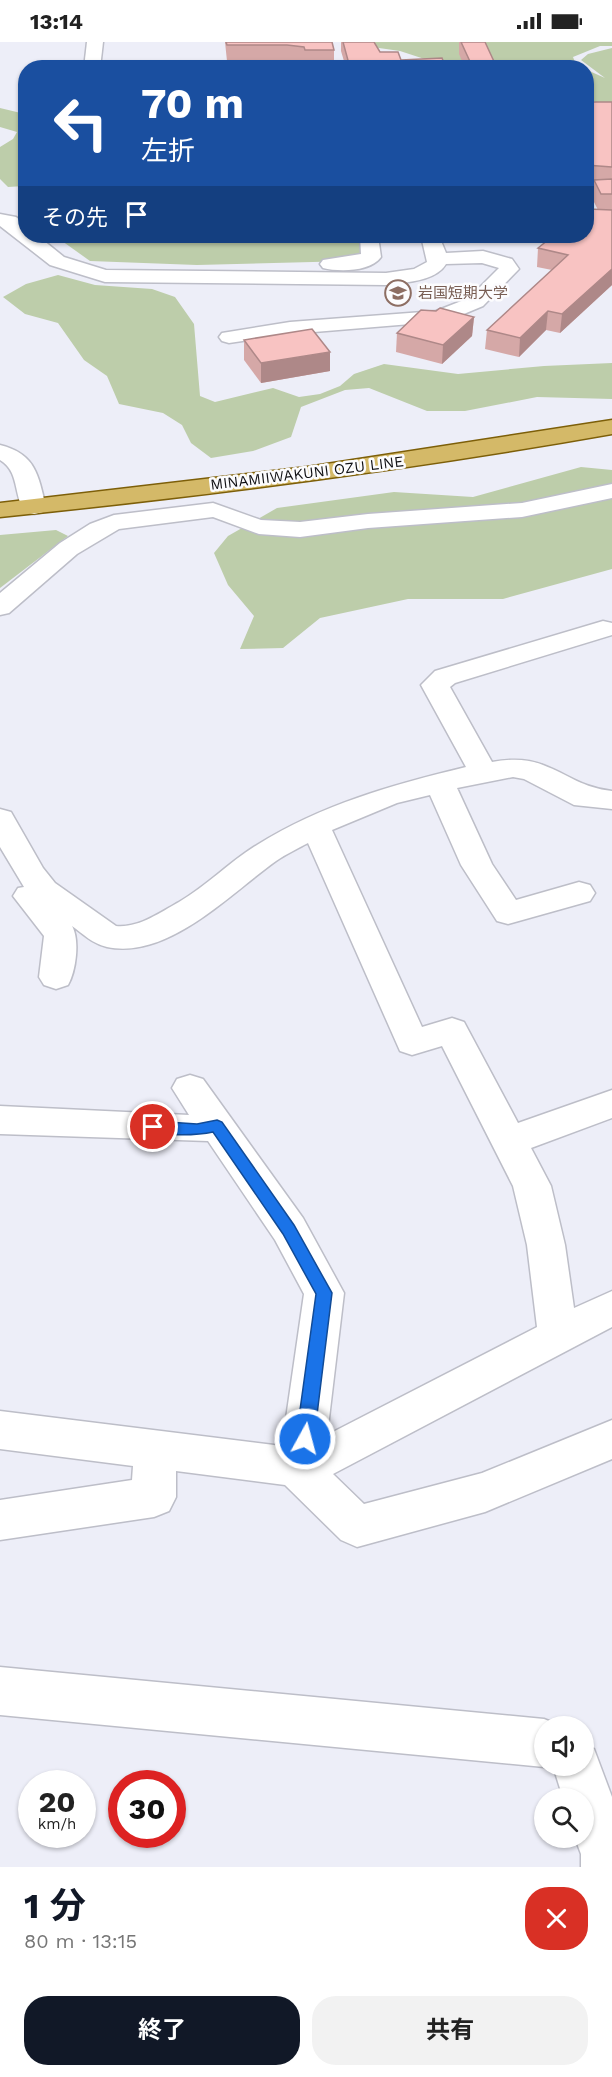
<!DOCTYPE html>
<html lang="ja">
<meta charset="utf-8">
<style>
body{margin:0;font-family:"Work Sans","Noto Sans JP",sans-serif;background:#f2f2f2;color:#222;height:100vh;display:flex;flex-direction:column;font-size:22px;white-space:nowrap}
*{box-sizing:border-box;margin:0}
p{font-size:20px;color:#767676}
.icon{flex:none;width:33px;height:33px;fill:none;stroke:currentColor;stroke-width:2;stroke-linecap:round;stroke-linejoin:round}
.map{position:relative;height:1825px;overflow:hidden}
.sheet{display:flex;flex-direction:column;background:#fff;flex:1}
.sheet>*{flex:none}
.top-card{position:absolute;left:18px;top:18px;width:576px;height:183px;border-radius:24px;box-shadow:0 2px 4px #0004;background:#1a4fa0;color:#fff;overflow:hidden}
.buttons{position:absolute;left:534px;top:1674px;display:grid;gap:12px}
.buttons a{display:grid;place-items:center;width:60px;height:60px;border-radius:50%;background:#fff;box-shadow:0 2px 4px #0004;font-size:30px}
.speed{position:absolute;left:18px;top:1728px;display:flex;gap:12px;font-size:30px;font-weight:700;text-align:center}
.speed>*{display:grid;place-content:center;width:78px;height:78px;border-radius:50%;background:#fff;box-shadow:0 2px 4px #0004;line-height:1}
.speed small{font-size:15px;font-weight:400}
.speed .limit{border:9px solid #d22;background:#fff;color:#111}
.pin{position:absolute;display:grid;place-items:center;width:51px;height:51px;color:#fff;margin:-26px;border:3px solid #fff;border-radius:50%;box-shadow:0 2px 6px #0007}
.me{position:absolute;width:66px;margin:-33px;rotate:7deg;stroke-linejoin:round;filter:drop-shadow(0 0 4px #0008)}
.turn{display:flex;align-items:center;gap:21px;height:126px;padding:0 24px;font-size:27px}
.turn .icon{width:78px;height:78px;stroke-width:2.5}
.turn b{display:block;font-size:42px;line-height:51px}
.then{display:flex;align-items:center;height:57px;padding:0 24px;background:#0003;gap:12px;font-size:22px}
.round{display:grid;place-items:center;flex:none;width:63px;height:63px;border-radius:24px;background:#f2f2f2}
.headline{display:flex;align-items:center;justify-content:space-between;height:102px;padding:0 24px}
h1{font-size:36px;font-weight:700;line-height:45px;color:#111827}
.action{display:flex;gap:12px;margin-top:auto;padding:12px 24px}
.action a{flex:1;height:69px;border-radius:24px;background:#111827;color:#fff;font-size:24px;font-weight:700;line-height:69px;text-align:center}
.action a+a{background:#f2f2f2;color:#222}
.status{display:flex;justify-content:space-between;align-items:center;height:42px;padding:0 30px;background:#fff;direction:ltr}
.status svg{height:16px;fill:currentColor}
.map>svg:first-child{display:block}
.green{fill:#bdcdaa}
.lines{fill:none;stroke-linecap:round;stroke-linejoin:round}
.minor-casing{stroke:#bdbec8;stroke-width:3}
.major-casing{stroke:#7d5f09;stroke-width:3}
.minor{fill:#fff;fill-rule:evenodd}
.major{fill:#d4b968;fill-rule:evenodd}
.wall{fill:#d5a8a7}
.shaded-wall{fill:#ae8888}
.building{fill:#f8c3c2;stroke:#ae8888;stroke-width:1.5}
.route{fill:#1a73e8;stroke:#114b97;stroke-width:1.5}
.labels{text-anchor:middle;stroke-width:5;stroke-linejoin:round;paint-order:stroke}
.far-education-label{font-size:15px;fill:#785e54;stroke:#fcfcfe;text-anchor:start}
.far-street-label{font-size:15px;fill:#0f0f12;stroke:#fcfcfe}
</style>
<div class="status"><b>13:14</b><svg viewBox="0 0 49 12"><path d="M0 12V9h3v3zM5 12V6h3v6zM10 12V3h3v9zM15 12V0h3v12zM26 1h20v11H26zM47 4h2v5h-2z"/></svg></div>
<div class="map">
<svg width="612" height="1825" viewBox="0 0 612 1825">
<rect width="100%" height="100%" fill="#edeef8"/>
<g class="green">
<path d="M372 0H612V4H600L573 15 576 23 582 26 449 25 400 9 365 4Z"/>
<path d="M612 6V65L587 57V28L605 36 581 18 588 12Z"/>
<path d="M0 66 25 72V144L8 145 0 137V105L13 97 17 90 0 85Z"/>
<path d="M55 194H359L363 212 352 219 197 223 90 219Z"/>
<path d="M58 233 95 243 152 247 175 255 194 282 200 354 215 360 273 346 299 355 320 352 340 344 354 332 384 322 458 332 544 324 612 321V357L537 355 465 369H427L369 346 345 348 301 365 291 395 253 409 211 416 191 401 182 383 163 371 119 362 107 334 84 318 58 281 25 272 3 255 26 242Z"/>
<path d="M581 425 612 428V527L503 557H408L320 576 283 606 240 607 254 574 228 543 214 511 228 494 277 466 394 450 473 455Z"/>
<path d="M56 488 68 494 0 546V493Z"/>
</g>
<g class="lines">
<g class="minor-casing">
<g id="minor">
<path d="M87 0H103L100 26H84Z"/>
<path d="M208 21H287L295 26H200Z"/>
<path d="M612 143V153L586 154V144Z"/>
<path d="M0 172 16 175 26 183V194H38L64 215 106 228 386 231 414 227 427 220 421 194H439L446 211 483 209 512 217 519 227 483 264 447 279 290 292 229 301 222 299 219 295 222 291 290 280 436 269 469 256 499 226 482 221 446 222C435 240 405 240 386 243L105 240 50 223 0 184Z"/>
<path d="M360 194H378L381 215C370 230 339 230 323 226L320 222 323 218 361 212Z"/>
<path d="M0 403C36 412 38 433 46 465L43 470 34 472 25 470C13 453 20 430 0 418Z"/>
<path d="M612 442V456L522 475 368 486 300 495 259 492 213 475 119 487 77 512 9 571 0 573V551L60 501 90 482 114 473 213 461 261 478 300 480 368 472 522 461Z"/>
<path d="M603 579 612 581V593L455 641 450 645 492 720C509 717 526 716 543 723 569 733 583 746 612 749V767L574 763 524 737 513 735 457 746 492 822 516 858 579 840 590 843 595 851 590 859 508 882 497 879 461 823 430 753 397 761 332 788 422 985 452 976 464 980 518 1081 612 1048V1076L531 1106 551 1144 565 1203 574 1266 612 1249V1285L333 1432 364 1462 482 1431 612 1378V1417L485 1470 357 1505 341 1498 285 1443 176 1429V1455L169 1469 154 1475 0 1498V1458L132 1438 133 1424 0 1407V1369L282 1404 304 1252 275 1198 208 1099 0 1092V1064L189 1073 172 1046 177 1037 190 1033 203 1037 303 1176 344 1251 327 1393 537 1285 527 1203 513 1144 442 1004 412 1013 400 1009 308 801C297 807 286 812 276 819 231 851 168 918 107 905 93 902 83 892 72 884 80 898 76 929 68 943L56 947 44 943 39 935 44 894 13 854 18 846 24 845 0 805V767L11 770 43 826 55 841 116 884C139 886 159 871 179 860 207 844 229 820 257 803 323 762 392 743 466 725L421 643 435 629Z"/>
<path d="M0 1625 544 1677 561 1684H544V1724H548L544 1725 0 1673Z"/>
<path d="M584 1702 594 1707 612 1755V1825H581V1812L575 1796H584V1756H563L553 1724H584Z"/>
</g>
</g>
<g class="major-casing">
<path id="major" d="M612 378V392C409 428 205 454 0 475V461L307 425Z"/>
</g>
<use href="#minor" class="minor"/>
<use href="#major" class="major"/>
</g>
<g class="wall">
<path d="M225 0H332L334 8V23L305 24 304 20 287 19H227Z"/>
<path d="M341 0H374L380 10 401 18 446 26H346L341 9Z"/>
<path d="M459 0H485L497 26H465L459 12Z"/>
<path d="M586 60H612V243L560 291 546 288 519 315 485 307 487 288 552 228 537 225 538 206 588 167 598 168 592 156 594 141 586 140Z"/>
<path d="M474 275 472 294 442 322 396 310 397 291Z"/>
<path d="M244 298 330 329 261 341 244 318Z"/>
</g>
<g class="shaded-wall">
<path d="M612 227V243L560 291 562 272Z"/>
<path d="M548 269 546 288 519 315 520 296Z"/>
<path d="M474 275 472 294 442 322 443 303Z"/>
<path d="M330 310V329L261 341V321Z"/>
</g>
<g class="building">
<path d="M226 0H332L334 8H305L304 5 287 3H227Z"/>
<path d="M343 0H374L380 10H398L401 18 442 16 446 26H376L374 21 349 22Z"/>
<path d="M461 0H485L497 26H473Z"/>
<path d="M586 60H612V125L586 123Z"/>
<path d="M612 137V152H601L594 138Z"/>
<path d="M586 166 588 167 612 168V227L562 272 548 269 520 296 487 288 568 213 538 206 553 194H586Z"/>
<path d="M440 266 474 275 443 303 397 291 421 268 436 269Z"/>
<path d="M312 287 330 310 261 321 244 298Z"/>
</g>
<path class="route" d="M217 1078 222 1080 294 1183 332 1251 314 1397 311 1402 305 1404 299 1402 296 1397 316 1252 283 1192 213 1090C200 1093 152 1096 145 1085L153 1079 197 1082Z"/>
<defs>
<g id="university-ring" transform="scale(1.35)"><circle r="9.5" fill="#fcfcfe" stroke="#8d6e63" stroke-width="1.5"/><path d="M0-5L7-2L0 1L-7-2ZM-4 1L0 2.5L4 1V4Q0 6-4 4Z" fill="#8d6e63"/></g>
</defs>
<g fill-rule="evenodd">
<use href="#university-ring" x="398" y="251"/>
</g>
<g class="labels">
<g class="far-education-label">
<text x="418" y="256">岩国短期大学</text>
</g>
<g class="far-street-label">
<text transform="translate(307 431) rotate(-7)" y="5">MINAMIIWAKUNI OZU LINE</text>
</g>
</g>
</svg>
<div class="buttons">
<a><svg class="icon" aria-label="sound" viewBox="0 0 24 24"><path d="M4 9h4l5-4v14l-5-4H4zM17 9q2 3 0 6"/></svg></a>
<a><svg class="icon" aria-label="search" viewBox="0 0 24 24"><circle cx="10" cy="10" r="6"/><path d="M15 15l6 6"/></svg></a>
</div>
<div class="speed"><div>20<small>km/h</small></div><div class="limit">30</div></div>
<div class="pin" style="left:153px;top:1085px;background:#d93025"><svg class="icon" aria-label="arrive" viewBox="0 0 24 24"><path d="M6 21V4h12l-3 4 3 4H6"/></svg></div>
<svg class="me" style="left:305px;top:1397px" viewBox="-20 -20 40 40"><circle r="17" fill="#1a73e8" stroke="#fff" stroke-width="3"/><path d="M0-11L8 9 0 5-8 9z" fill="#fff"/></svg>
<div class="top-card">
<div class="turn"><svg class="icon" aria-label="left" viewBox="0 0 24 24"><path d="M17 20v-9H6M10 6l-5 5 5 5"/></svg><div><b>70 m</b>左折</div></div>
<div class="then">その先<svg class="icon" aria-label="arrive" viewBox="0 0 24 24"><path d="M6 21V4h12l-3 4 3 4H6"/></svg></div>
</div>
</div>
<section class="sheet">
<div class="headline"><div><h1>1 分</h1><p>80 m · 13:15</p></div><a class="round" style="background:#d93025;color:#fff"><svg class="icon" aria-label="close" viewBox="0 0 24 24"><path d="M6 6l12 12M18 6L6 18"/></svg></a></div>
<div class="action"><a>終了</a><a>共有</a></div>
</section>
